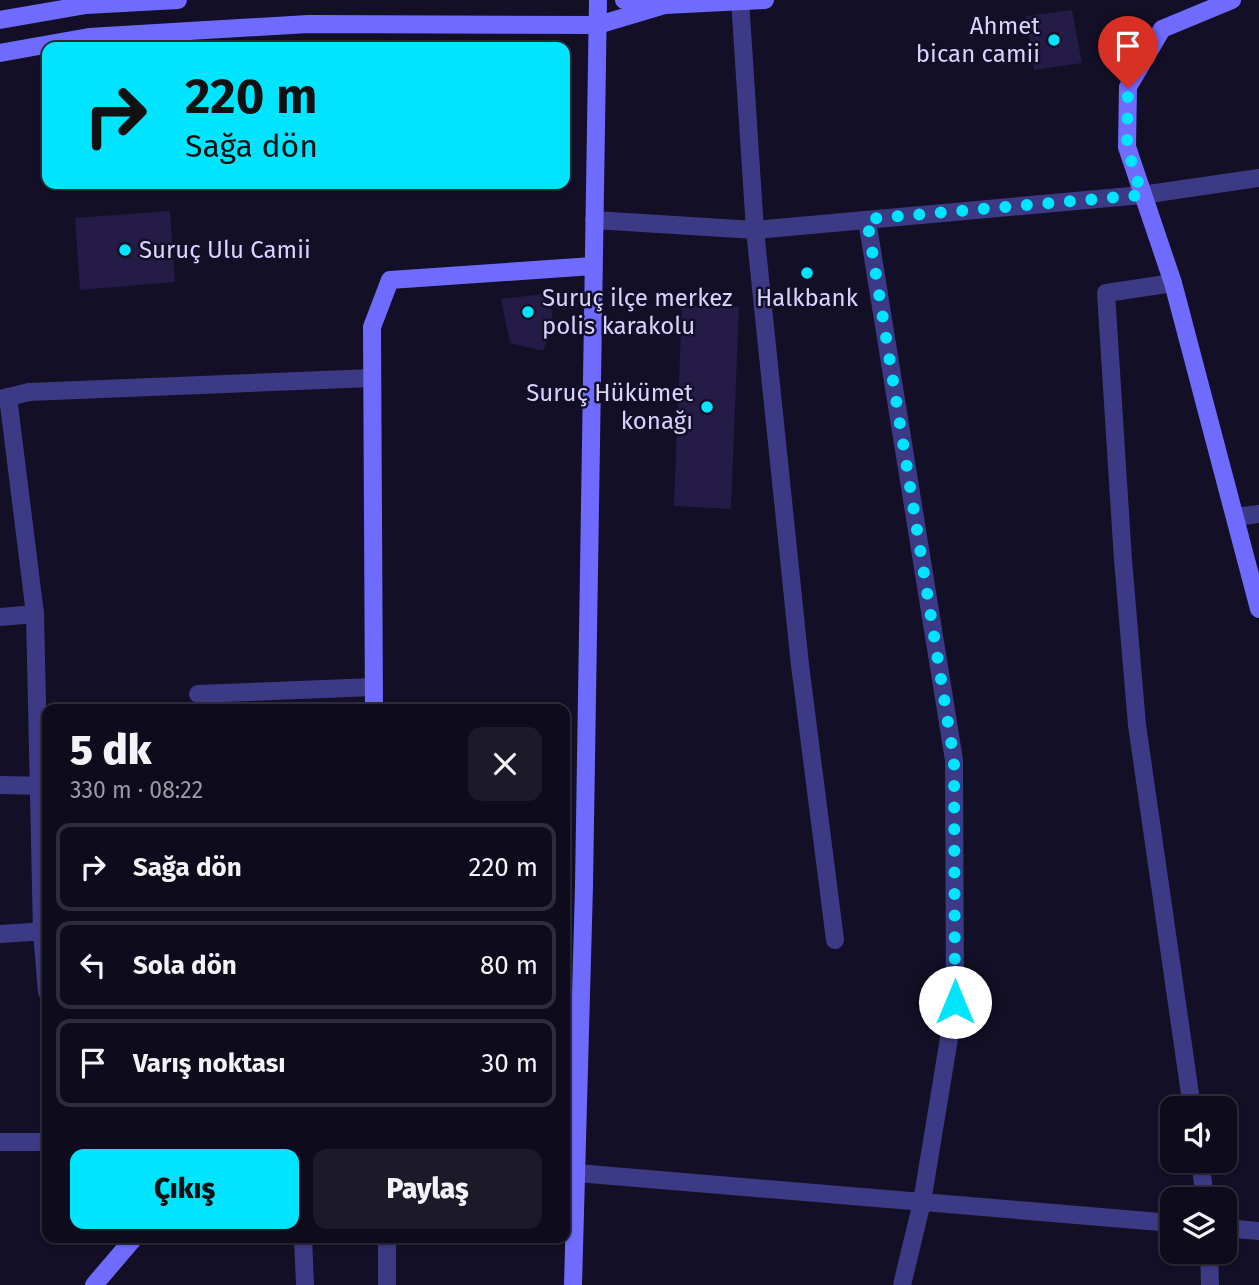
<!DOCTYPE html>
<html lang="tr">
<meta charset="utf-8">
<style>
body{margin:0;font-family:"Fira Sans",sans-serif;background:#1c1929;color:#f1f3f6;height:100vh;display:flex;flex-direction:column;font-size:26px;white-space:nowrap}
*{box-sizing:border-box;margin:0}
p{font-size:23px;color:#9b9ba3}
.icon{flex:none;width:38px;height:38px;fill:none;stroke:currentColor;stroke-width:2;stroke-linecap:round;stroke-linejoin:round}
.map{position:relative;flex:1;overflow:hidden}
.side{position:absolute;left:42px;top:704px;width:528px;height:539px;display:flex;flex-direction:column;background:#0e0b1c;border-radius:14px;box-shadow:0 2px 5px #0004,0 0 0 2px #2e2b3b}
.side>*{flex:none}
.guide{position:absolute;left:42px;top:42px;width:528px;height:147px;border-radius:14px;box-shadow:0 2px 5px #0004,0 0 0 2px #2e2b3b;background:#00e5ff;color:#111;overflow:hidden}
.buttons{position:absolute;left:1160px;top:1096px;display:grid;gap:14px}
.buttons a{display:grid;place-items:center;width:77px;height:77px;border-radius:14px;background:#0e0b1c;box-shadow:0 2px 5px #0004,0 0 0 2px #2e2b3b;font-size:35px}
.pin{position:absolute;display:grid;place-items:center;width:60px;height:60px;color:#fff;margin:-72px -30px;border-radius:50% 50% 50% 0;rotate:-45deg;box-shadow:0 0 7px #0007}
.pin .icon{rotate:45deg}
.me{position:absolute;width:77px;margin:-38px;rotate:0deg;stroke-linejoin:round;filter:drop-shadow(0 0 5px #0008)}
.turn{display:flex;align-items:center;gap:24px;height:147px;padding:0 28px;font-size:32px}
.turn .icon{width:91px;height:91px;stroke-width:2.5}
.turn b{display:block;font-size:49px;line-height:60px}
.round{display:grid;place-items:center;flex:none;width:74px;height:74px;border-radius:14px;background:#1c1929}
.headline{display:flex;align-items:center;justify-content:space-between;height:119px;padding:0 28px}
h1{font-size:42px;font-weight:800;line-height:52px}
.button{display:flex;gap:14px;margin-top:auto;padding:14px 28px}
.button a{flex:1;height:80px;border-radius:14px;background:#00e5ff;color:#111;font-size:28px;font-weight:800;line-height:80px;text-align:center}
.button a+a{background:#1c1929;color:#f1f3f6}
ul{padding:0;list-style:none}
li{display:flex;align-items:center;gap:21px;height:88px;margin:0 14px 10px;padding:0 14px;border:4px solid #2e2b3b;border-radius:14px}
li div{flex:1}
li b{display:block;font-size:26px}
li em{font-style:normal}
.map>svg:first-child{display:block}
.building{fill:#241b47}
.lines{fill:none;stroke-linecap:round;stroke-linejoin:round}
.street{stroke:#3d3a85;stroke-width:18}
.secondary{stroke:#6f6bff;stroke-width:18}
.route{stroke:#00e5ff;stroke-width:12;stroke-dasharray:0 21.6}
.poi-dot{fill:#00e5ff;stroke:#130f26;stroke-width:2.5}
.labels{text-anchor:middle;stroke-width:5;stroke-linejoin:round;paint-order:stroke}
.poi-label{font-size:24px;fill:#d9d4ff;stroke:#130f26;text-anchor:end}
</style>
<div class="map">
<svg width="1259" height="1285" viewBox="0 0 1259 1285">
<rect width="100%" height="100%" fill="#130f26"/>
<g class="building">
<path d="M1072 10 1082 63 1034 70 1026 16Z"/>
<path d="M170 211 175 282 80 290 75 218Z"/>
<path d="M550 293 553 325 543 351 510 343 501 299Z"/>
<path d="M682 305 739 307 731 509 674 506Z"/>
</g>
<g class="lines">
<g class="street">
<path d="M740 0 755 230 800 665 835 940"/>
<path d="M594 220 755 230 1142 195 1259 178"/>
<path d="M867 220 954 760 955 1002 922 1202 902 1285"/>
<path d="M1173 283 1106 293 1123 560 1137 725 1192 1108"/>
<path d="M8 397 35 614 42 932 47 992"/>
<path d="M0 399 29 392 372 378"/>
<path d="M1235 517 1259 514"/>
<path d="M0 617 35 614"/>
<path d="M198 694 374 687"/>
<path d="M0 785 47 786"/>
<path d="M0 934 47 931"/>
<path d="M0 1142H47"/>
<path d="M1200 1160 1205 1199"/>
<path d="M565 1172 1172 1223"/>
<path d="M1225 1228 1259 1231"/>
<path d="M303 1237 305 1285"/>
<path d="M387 1237V1285"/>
<path d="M1209 1251 1210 1285"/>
</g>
<g class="secondary">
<path d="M624 0 665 5 765 0"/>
<path d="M1232 0 1162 29 1128 87 1127 147 1173 283 1259 609"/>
<path d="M0 20 86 5 178 0"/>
<path d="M0 53 89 37 308 24 598 25 665 5"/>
<path d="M374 709 372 327 390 280 593 266"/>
<path d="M94 1285 135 1237"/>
<path d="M573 1285 584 886 598 0"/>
</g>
</g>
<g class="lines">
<path class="route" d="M955 1002 954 760 867 219 1142 195 1127 147 1128 88"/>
</g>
<g class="poi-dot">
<circle cx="1054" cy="40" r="7"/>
<circle cx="125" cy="250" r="7"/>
<circle cx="807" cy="273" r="7"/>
<circle cx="528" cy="312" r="7"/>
<circle cx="707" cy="407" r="7"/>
</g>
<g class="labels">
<g class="poi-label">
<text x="1040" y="34">Ahmet<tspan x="1040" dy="28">bican camii</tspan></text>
<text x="139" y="258" text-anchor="start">Suruç Ulu Camii</text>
<text x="542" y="306" text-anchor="start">Suruç ilçe merkez<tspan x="542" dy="28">polis karakolu</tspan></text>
<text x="807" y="306" text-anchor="middle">Halkbank</text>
<text x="693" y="401">Suruç Hükümet<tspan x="693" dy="28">konağı</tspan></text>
</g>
</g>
</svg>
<div class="buttons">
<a><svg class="icon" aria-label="sound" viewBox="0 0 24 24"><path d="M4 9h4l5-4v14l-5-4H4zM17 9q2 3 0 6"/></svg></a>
<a><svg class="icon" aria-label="layers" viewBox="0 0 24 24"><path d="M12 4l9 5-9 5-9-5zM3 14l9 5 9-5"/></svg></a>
</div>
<div class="pin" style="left:1128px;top:88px;background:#d93025"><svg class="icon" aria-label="arrive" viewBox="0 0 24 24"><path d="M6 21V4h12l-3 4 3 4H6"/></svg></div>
<svg class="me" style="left:955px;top:1002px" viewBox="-20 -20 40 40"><circle r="19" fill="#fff"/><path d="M0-13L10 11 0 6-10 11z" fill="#00e5ff"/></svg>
<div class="guide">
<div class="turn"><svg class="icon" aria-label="right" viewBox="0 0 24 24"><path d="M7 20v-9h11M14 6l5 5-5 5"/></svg><div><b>220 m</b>Sağa dön</div></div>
</div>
<section class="side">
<div class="headline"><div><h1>5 dk</h1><p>330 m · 08:22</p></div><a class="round"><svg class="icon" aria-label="close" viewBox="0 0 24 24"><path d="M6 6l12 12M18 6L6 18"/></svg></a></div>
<ul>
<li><svg class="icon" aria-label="right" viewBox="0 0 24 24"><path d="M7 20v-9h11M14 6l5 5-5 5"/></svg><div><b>Sağa dön</b></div><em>220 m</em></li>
<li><svg class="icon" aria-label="left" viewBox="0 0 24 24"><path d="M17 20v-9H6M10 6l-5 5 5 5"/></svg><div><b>Sola dön</b></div><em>80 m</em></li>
<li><svg class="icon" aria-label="arrive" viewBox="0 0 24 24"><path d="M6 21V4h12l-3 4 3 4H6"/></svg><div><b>Varış noktası</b></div><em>30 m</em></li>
</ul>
<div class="button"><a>Çıkış</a><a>Paylaş</a></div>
</section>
</div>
